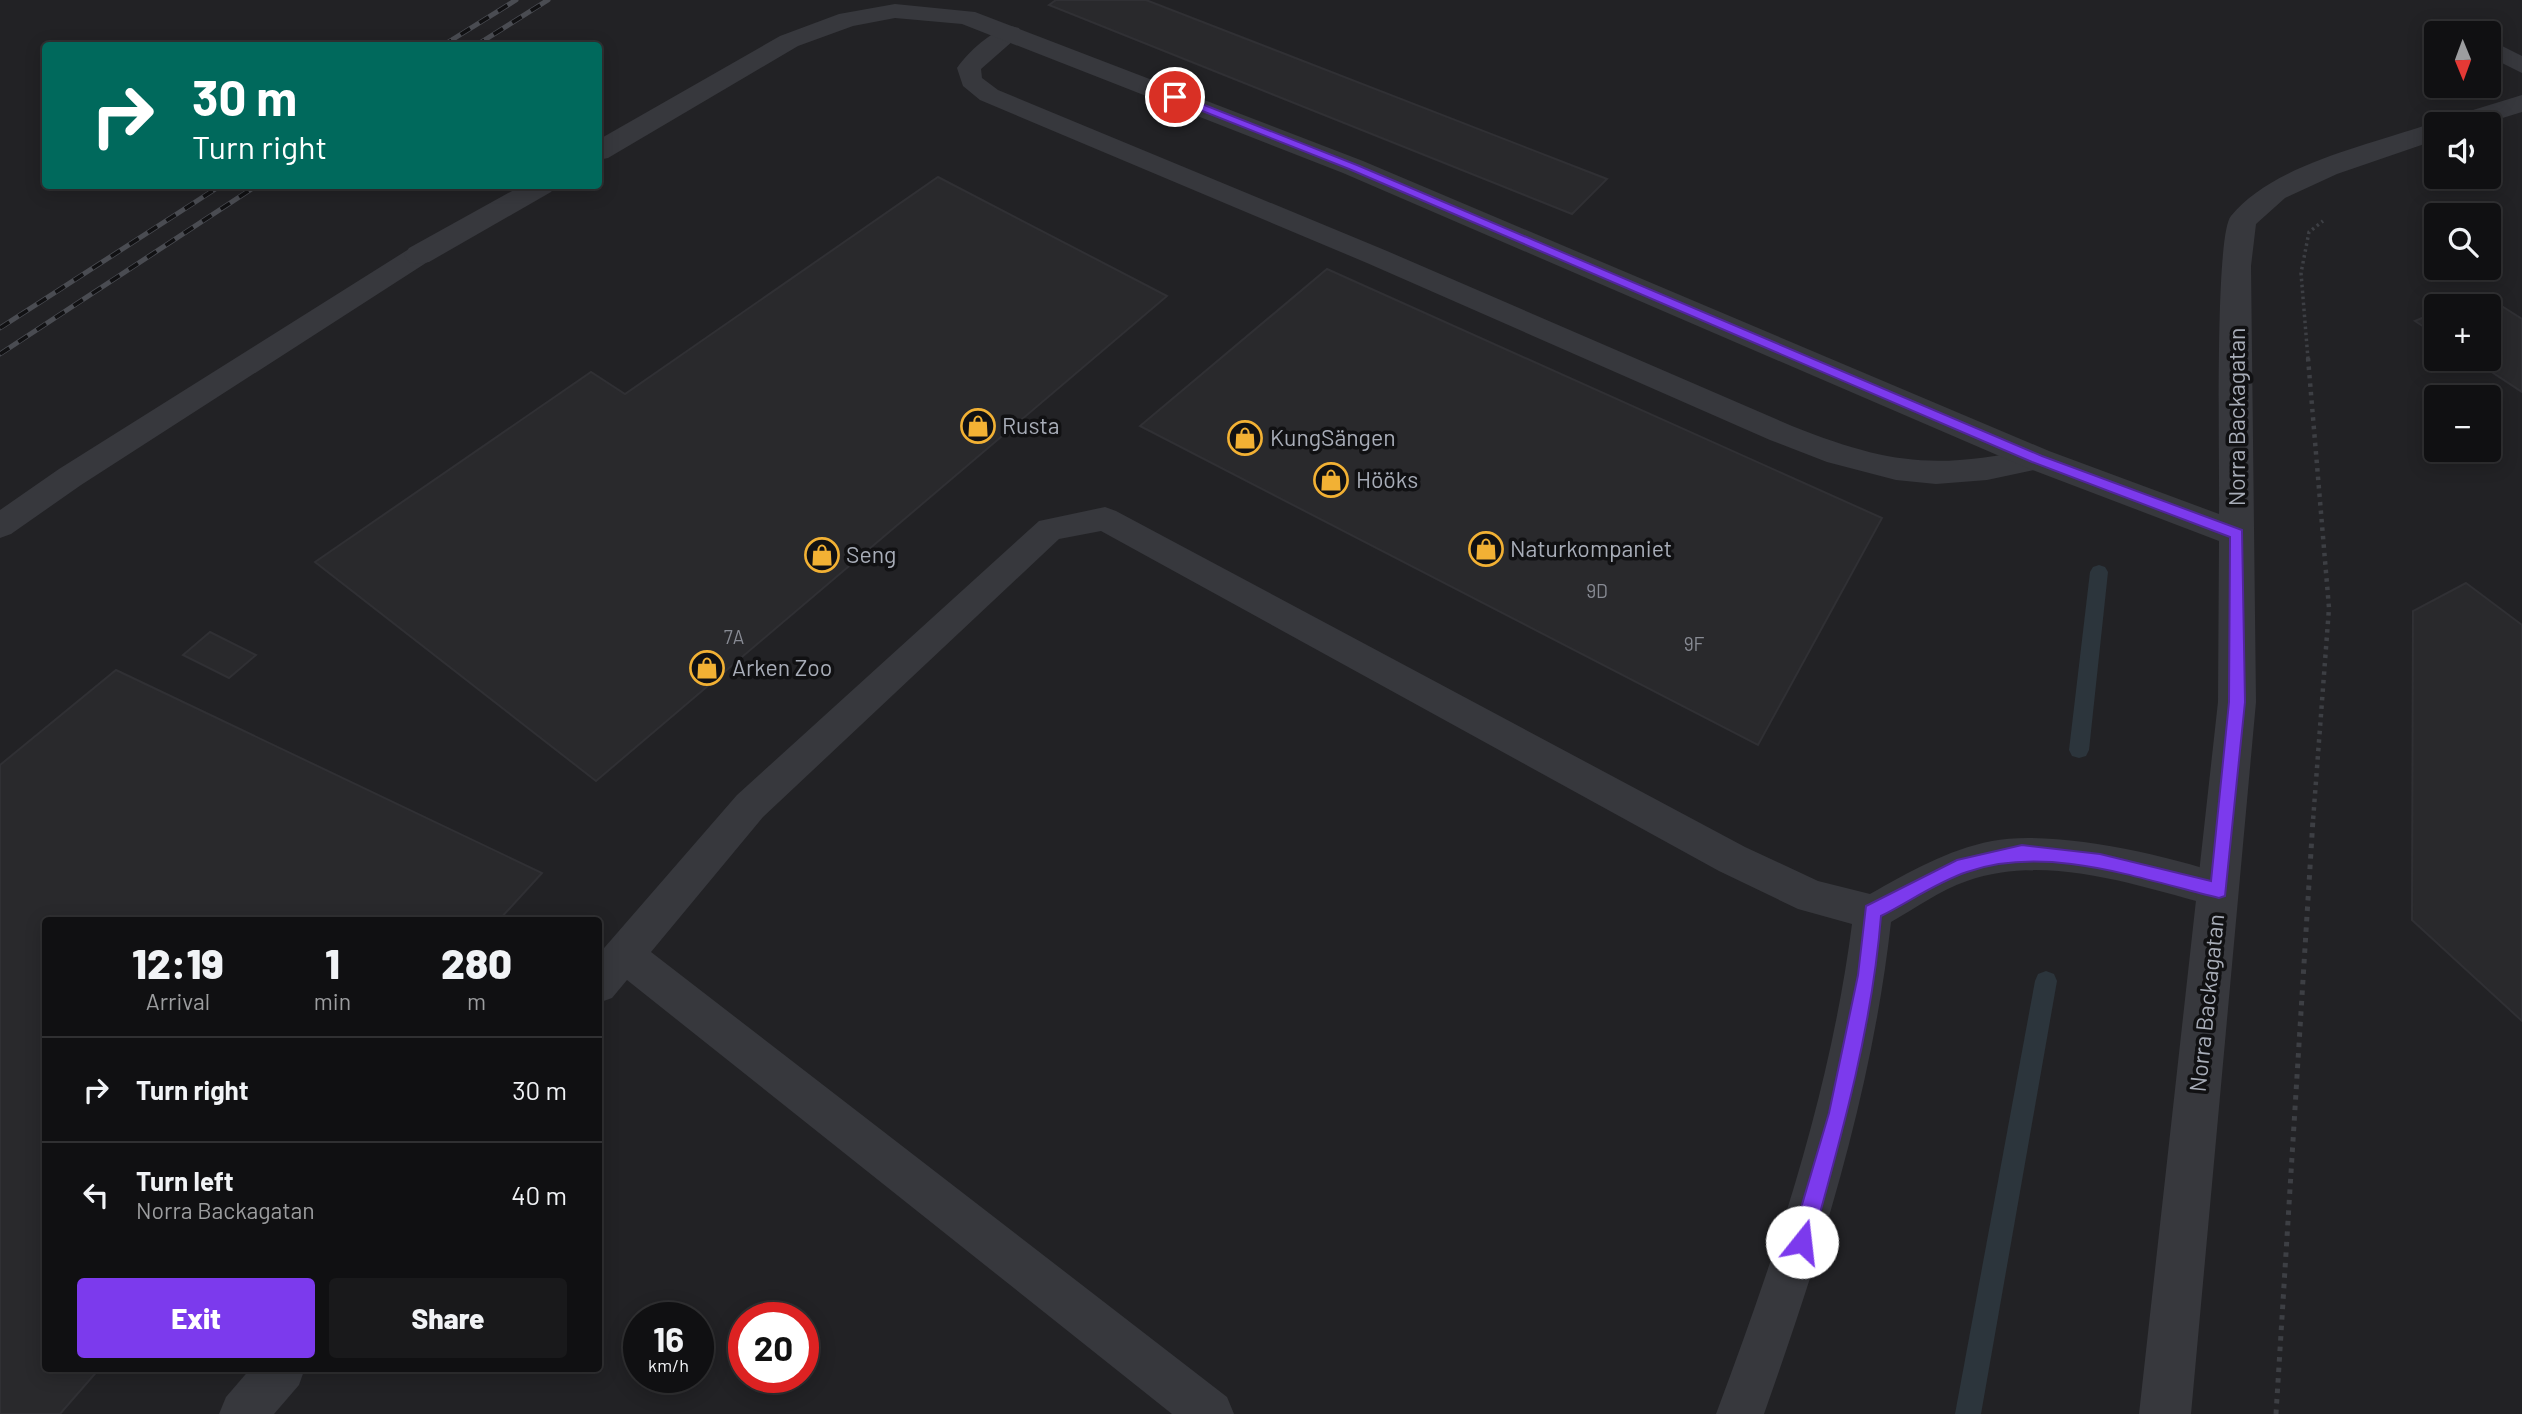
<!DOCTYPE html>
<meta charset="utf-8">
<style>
body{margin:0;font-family:Barlow,sans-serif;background:#19191b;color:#f1f3f6;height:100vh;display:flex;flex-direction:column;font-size:26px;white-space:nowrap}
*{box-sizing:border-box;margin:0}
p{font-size:23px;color:#9c9d9f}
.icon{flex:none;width:38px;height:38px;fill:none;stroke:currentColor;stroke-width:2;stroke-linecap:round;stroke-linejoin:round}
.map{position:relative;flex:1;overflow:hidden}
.sheet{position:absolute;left:42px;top:917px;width:560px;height:455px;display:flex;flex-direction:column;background:#101012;border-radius:7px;box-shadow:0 4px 18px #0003,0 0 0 2px #303032}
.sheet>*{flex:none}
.banner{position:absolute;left:42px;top:42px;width:560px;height:147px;border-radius:7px;box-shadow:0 4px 18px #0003,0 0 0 2px #303032;background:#00695c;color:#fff;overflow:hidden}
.needle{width:46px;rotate:179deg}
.buttons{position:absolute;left:2424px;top:21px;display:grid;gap:14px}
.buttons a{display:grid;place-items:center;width:77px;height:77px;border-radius:7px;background:#101012;box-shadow:0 4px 18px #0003,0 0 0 2px #303032;font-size:35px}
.speed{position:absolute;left:623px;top:1302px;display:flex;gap:14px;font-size:35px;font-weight:700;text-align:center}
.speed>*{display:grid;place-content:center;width:91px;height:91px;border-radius:50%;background:#101012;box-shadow:0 4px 18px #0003,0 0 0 2px #303032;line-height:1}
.speed small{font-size:18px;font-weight:400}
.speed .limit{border:10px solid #d22;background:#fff;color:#111}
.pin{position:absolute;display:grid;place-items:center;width:60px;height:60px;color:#fff;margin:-30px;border:4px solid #fff;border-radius:50%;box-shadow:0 2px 7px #0007}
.me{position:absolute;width:77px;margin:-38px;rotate:16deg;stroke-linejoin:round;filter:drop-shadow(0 0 5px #0008)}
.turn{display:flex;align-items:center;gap:24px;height:147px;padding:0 35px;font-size:32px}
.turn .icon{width:91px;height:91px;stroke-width:2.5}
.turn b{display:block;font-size:49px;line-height:60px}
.eta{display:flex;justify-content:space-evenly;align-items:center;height:119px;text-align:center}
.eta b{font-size:42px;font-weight:800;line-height:49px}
.cta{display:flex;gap:14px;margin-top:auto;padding:14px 35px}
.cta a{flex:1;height:80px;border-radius:7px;background:#7c3aed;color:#fff;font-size:28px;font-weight:800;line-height:80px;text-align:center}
.cta a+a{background:#19191b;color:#f1f3f6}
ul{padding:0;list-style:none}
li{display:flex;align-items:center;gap:21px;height:105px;padding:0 35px;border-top:2px solid #303032}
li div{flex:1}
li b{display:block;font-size:26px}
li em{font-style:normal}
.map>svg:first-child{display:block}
.built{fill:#222225;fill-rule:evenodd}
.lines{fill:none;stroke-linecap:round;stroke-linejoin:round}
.stream{fill:#2c353c;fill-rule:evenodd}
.building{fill:#29292c;stroke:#303034;stroke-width:2}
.path-far2{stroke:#3d3f44;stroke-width:3.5;stroke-dasharray:2.5 3.5;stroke-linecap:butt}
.path-far1{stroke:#3d3f44;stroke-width:4.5;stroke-dasharray:3.5 5;stroke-linecap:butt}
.path{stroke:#3d3f44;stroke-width:5;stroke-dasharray:4.5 6;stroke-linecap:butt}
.service{fill:#37383d;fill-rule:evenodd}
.minor{fill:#37383d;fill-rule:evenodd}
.rail-casing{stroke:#4a4c52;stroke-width:5}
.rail{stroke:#111113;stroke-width:3.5;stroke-dasharray:11;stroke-linecap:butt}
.route{fill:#7c3aed;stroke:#51269a;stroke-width:2}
.labels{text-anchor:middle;stroke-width:7;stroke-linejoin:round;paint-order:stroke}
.number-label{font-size:19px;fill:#888b94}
.street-label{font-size:23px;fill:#a8adb8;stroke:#111113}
.poi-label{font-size:23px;fill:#a8adb8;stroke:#111113;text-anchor:start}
</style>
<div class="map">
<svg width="2522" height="1414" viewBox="0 0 2522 1414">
<rect width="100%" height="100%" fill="#161618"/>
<path class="built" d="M0 0H2522V1414H0ZM2436 33H2488V86H2436ZM46 46H598V186H46ZM2436 124H2488V177H2436ZM2436 215H2488V268H2436ZM2436 306H2488V359H2436ZM2436 397H2488V450H2436ZM46 920H598V1368H46ZM639 1318H698V1377H639ZM744 1318H803V1377H744Z"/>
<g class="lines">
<g class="stream">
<path d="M2099 565 2105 567 2108 572 2089 750 2086 756 2079 758 2072 756 2069 750 2090 572 2093 567Z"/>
<path d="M2046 971 2054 974 2057 981 1981 1414H1955L2035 981 2038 974Z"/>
</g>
</g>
<g class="building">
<path d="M1056 0H1146L1607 179 1572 214 1049 5Z"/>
<path d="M938 177 1167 296 596 781 315 562 591 372 625 394Z"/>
<path d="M1327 269 1882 518 1758 745 1140 426Z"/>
<path d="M2481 293 2522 319V392L2472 359H2488V306H2451Z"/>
<path d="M2436 312V335L2415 321Z"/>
<path d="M2466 583 2522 625V1021L2412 920 2413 611Z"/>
<path d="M210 632 256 655 229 678 183 655Z"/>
<path d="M116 670 542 873 499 920H46V1368H100L60 1414H0V765Z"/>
</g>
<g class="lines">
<path class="path-far2" d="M2308 359 2301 273 2309 232 2323 221"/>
<path class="path-far1" d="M2308 358 2329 608 2313 821"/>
<path class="path" d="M2276 1414 2313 819"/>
<g class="service">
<path d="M1011 26 1019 28 1022 33 981 69 982 78 998 90 1387 251 1792 426C1888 464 1935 470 2037 448L2048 451 2052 459 2048 467 1987 480 1936 484 1896 480 1827 462 1770 440 1367 263 980 100 963 86 957 68C969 51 991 31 1011 26Z"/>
<path d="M2494 42 2522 56V73L2488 56V43Z"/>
<path d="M419 247 429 249 432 255 429 261 81 485 11 534 0 538V510L59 469 409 249Z"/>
<path d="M1105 507 1116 511 1745 847 1818 881 1870 894C1909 872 1947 850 1992 841 2054 829 2173 856 2233 878L2238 890 2233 902 2219 907C2140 887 2048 852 1967 881 1940 890 1916 908 1891 922 1872 1092 1821 1253 1764 1414H1716C1776 1254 1830 1094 1852 924L1798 909 1719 871 1101 531 1059 539 763 817 651 952 1227 1397 1234 1414H1172L627 980 612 998 598 1003V955L737 795 1039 521Z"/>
<path d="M251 1368H305L299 1385 274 1414H219L226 1397Z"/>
</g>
<g class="minor">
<path d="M895 4 975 12 1363 161 2049 451 2219 514C2220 472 2214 236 2231 216 2272 165 2366 146 2426 125L2442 124H2436V140L2337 174 2285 198 2256 224 2251 266 2256 702 2191 1414H2139L2218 702 2219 541 2025 467 1343 173 962 24 895 18 853 26 798 46 608 158 598 160V140L780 36 839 14Z"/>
<path d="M2522 95V112L2483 124H2443L2447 118Z"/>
<path d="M521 186H555L551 192 429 262 419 264 409 262 404 255 409 248Z"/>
</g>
<g class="rail-casing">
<g id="rail">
<path d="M442 46 516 0"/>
<path d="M475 46 548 0"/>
<path d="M0 328 220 186"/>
<path d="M0 354 256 186"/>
</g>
</g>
<use href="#rail" class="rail"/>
</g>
<path class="route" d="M1172 95H1179L1357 165 2042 456 2242 530 2245 702 2225 896 2219 898C2140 879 2047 844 1967 872 1937 882 1909 902 1881 916 1872 1028 1842 1134 1812 1242L1809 1249 1802 1252 1794 1249 1791 1242 1829 1113 1858 975 1866 906 1957 860 2022 845 2100 854 2211 881 2229 702 2230 537 2032 462 1349 169 1172 99Z"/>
<defs>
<g id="shop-ring" transform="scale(1.75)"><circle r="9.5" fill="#111113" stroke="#f2b134" stroke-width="1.5"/><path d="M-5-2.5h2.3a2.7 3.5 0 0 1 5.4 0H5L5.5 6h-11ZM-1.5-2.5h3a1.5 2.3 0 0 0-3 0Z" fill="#f2b134"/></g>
</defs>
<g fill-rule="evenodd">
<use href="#shop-ring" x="978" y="426"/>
<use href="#shop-ring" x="1245" y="438"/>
<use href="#shop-ring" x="1331" y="480"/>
<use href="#shop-ring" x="1486" y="549"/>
<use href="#shop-ring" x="822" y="555"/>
<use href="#shop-ring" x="707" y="668"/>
</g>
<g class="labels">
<g class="number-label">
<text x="1597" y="598">9D</text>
<text x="734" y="644">7A</text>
<text x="1694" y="651">9F</text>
</g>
<g class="street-label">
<text transform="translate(2237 417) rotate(-90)" y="8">Norra Backagatan</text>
<text transform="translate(2207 1003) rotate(-84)" y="8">Norra Backagatan</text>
</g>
<g class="poi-label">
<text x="1002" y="434">Rusta</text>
<text x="1270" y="446">KungSängen</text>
<text x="1356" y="488">Hööks</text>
<text x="1510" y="557">Naturkompaniet</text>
<text x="846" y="563">Seng</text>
<text x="732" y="676">Arken Zoo</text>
</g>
</g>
</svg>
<div class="buttons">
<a><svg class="needle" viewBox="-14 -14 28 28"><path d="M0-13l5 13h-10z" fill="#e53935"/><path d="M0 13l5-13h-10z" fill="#9c9d9f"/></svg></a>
<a><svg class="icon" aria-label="sound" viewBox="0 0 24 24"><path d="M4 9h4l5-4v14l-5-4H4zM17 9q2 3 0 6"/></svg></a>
<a><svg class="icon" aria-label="search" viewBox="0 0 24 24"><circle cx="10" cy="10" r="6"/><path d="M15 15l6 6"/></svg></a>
<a>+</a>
<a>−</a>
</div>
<div class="speed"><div>16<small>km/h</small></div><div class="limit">20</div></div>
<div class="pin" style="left:1175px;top:97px;background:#d93025"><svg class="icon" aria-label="arrive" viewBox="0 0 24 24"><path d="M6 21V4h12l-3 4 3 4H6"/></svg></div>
<svg class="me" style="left:1802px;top:1242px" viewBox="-20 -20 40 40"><circle r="19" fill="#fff"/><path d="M0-13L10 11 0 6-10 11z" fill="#7c3aed"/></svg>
<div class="banner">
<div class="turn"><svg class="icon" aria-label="right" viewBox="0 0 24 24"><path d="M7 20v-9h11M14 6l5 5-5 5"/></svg><div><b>30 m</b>Turn right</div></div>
</div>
<section class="sheet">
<div class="eta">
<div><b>12:19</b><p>Arrival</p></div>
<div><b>1</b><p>min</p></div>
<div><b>280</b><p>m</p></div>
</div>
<ul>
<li><svg class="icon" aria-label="right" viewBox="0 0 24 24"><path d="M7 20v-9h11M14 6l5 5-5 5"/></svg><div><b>Turn right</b></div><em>30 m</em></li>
<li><svg class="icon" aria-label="left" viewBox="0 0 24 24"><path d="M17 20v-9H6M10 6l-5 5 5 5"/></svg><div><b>Turn left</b><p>Norra Backagatan</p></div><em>40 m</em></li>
</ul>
<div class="cta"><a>Exit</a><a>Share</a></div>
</section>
</div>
